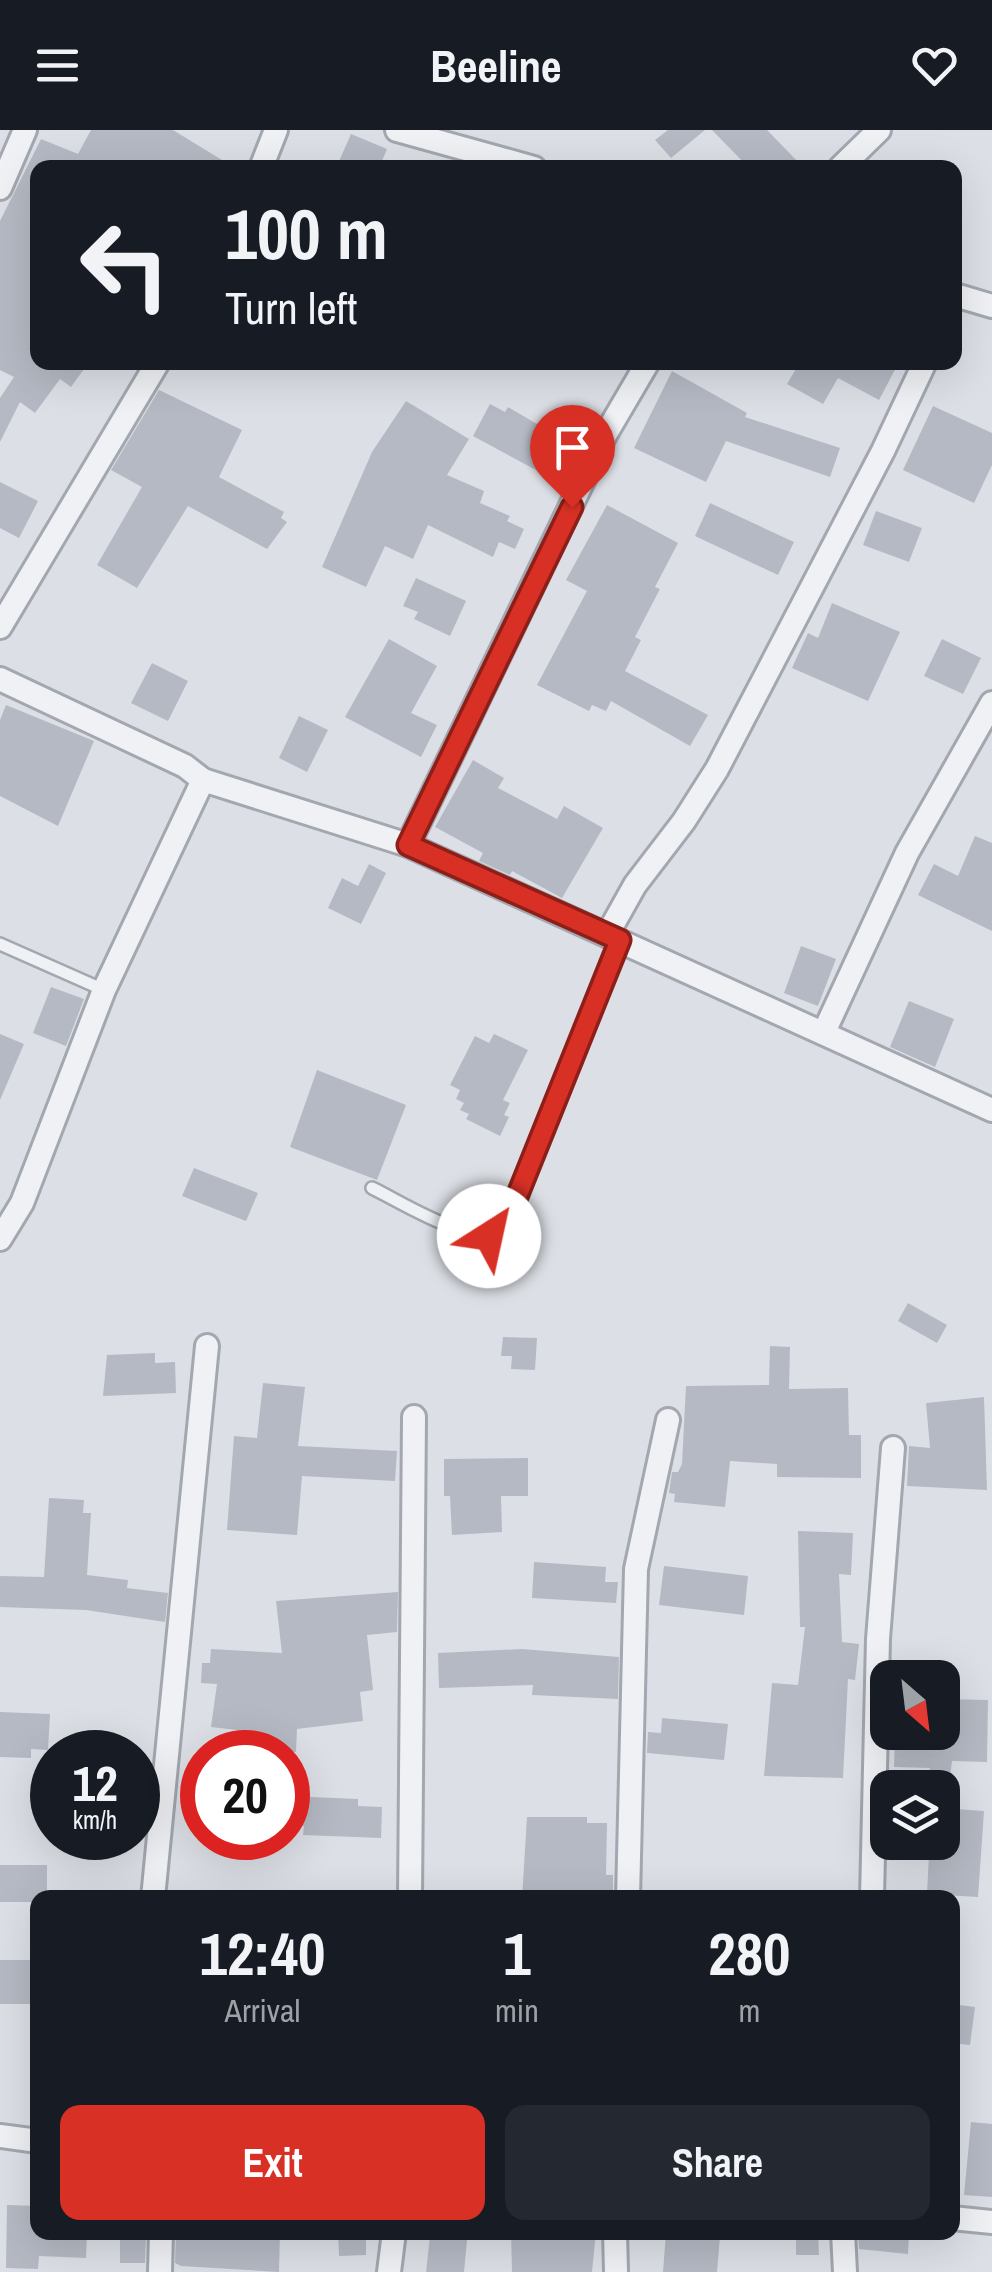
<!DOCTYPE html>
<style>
body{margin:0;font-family:"Archivo Narrow",sans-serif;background:#242831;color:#f1f3f6;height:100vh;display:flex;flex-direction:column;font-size:38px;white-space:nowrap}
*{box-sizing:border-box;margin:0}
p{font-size:32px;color:#9ea1a6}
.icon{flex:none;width:55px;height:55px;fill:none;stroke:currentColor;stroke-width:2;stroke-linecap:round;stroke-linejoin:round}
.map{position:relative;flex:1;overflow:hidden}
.panel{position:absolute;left:30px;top:1760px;width:930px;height:350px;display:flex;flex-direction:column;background:#171b24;border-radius:20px;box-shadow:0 10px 40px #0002}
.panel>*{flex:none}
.banner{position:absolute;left:30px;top:30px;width:932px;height:210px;border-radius:20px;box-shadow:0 10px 40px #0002;background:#171b24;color:#f1f3f6;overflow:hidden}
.needle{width:65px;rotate:152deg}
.buttons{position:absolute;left:870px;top:1530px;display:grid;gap:20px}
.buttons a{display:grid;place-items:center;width:90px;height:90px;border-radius:20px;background:#171b24;box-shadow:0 10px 40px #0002;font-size:50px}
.speed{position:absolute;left:30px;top:1600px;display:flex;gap:20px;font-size:50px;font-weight:700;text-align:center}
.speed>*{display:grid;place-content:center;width:130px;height:130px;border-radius:50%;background:#171b24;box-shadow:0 10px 40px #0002;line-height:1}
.speed small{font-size:25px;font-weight:400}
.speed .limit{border:15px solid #d22;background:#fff;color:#111}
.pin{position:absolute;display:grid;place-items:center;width:85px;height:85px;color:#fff;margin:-102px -42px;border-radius:50% 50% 50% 0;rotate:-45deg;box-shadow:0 0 10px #0007}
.pin .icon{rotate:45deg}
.me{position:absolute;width:110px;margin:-55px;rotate:35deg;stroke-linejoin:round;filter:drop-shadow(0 0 8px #0008)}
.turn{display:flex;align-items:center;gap:35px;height:210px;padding:0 30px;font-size:45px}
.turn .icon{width:130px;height:130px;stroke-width:2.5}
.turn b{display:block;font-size:70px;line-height:85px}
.eta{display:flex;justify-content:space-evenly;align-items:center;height:170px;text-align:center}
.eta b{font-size:60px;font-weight:800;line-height:70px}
.action{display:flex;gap:20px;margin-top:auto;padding:20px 30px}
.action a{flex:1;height:115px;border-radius:20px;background:#d93025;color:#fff;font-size:40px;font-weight:800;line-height:115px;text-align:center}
.action a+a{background:#242831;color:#f1f3f6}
header{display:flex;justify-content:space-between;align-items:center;height:130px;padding:0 30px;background:#171b24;font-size:45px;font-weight:800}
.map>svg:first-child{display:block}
.building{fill:#b4b9c3}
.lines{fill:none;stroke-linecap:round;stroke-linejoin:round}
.lane-casing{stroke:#a2a7b0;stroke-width:16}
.street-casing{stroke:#a2a7b0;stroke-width:28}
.lane{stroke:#eff1f5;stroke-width:11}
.street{stroke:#eff1f5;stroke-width:22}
.route-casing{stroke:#8d1f18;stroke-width:25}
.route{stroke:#d93025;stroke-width:18}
</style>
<header><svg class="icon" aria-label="menu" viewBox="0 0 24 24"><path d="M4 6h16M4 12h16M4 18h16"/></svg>Beeline<svg class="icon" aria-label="heart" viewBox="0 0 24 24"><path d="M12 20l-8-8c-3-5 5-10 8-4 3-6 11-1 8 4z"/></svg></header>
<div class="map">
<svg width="992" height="2142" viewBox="0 0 992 2142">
<rect width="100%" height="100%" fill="#dce0e6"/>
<g class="building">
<path d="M91 0H173L235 38H38V232H89L71 257 60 249 35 283 20 272 0 312V268L14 247 0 240V91L41 9 78 24Z"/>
<path d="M668 0H705L671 28 655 10Z"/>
<path d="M712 0H767L804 38H749Z"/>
<path d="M351 4 387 19 379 38H336Z"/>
<path d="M800 232H899L879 270 838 248 823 274 787 254Z"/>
<path d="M672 241 747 283 745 287 840 318 830 347 726 311 706 352 634 318Z"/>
<path d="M159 260 242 300 219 347 284 382 281 388 287 392 267 419 188 376 137 458 97 435 142 357 111 340Z"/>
<path d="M406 271 469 309 447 345 484 361 480 373 510 386 507 391 524 399 515 419 499 412 493 427 428 395 413 429 385 416 366 457 322 437 372 322Z"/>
<path d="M490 274 505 282 508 277 566 311 547 346 473 306Z"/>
<path d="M933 276 992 303V335L974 373 903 340Z"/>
<path d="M0 352 38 371 19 408 0 398Z"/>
<path d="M710 373 794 412 778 445 695 406Z"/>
<path d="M607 375 678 413 655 457 660 459 635 507 641 510 625 541 708 585 690 616 611 571 606 581 592 575 589 581 537 555 587 461 566 450Z"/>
<path d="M876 381 922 398 909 432 863 415Z"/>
<path d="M416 448 466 471 450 506 414 489 418 482 403 476Z"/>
<path d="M832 473 900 502 868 571 792 538 808 503 818 508Z"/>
<path d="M389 509 437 536 411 583 437 595 421 627 345 587Z"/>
<path d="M942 509 981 528 963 564 924 546Z"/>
<path d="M152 533 188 551 168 591 131 573Z"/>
<path d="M6 575 94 611 58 696 0 666V590Z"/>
<path d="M299 586 328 600 307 642 279 628Z"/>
<path d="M473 630 504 648 498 658 557 689 564 676 603 698 562 768 512 741 510 745 479 731 483 723 435 697Z"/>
<path d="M975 706 992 713V801L918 765 934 734 958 746Z"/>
<path d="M369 734 386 743 361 794 328 778 342 748 358 756Z"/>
<path d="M801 816 836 829 818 876 784 863Z"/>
<path d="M51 857 84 869 66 916 33 903Z"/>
<path d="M909 871 954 889 935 937 890 917Z"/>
<path d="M0 904 24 914 0 970Z"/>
<path d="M494 904 528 920 503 970 510 973 504 985 509 987 500 1006 466 989 469 984 460 980 464 973 456 969 460 960 450 955 475 906 489 913Z"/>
<path d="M317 940 406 975 377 1050 290 1017Z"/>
<path d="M194 1038 258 1063 246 1091 182 1066Z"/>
<path d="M908 1173 947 1195 937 1213 898 1191Z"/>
<path d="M503 1207 537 1208 535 1240 511 1239 512 1226H501Z"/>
<path d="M770 1216 790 1217 789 1259 848 1258 849 1305H861V1348L777 1347V1334L730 1331 725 1377 674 1372 675 1364 669 1363 672 1342H678L682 1334 686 1256 769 1255Z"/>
<path d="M155 1223V1233L175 1232 176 1263 103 1266 107 1225Z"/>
<path d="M263 1253 305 1257 298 1316 397 1321 395 1351 302 1346 297 1405 227 1400 234 1306 257 1308Z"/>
<path d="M984 1267 987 1360 907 1356 909 1316 930 1318 926 1273Z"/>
<path d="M528 1328V1366H501L502 1402 452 1405 450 1366H444V1329Z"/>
<path d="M49 1368 84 1370 83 1383H91L87 1445 128 1450 127 1458 168 1463 165 1492 86 1480 0 1477V1446L44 1447Z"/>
<path d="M798 1401 853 1403 851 1445 839 1444 842 1512 859 1514 855 1550 848 1549 843 1648 764 1646 772 1553 798 1555 805 1497H800Z"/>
<path d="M534 1432 606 1437 605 1452H618L616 1473 532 1468Z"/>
<path d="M664 1436 748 1446 744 1485 659 1475Z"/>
<path d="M398 1462 397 1502 367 1505 373 1560 360 1562 363 1591 297 1599 296 1622H260L262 1603 211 1597 217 1554 201 1553 202 1533H210L211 1519 282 1523 276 1471Z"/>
<path d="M522 1519 619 1527 618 1569 532 1565 533 1555 439 1558 438 1523Z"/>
<path d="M942 1569 988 1570 987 1632 952 1631 950 1647 929 1645 930 1638 894 1637 895 1602H942Z"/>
<path d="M0 1582 50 1584 48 1620 31 1619V1628L0 1627Z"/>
<path d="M662 1588 728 1594 724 1630 647 1623 648 1602 661 1603Z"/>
<path d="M288 1666 358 1669V1676L382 1677 381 1708 303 1705 304 1696 288 1695Z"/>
<path d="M942 1678 984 1681 978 1767 927 1764 929 1723 942 1724Z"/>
<path d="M527 1687H587V1693H607L606 1745H613V1768H522Z"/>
<path d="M0 1735H47V1768H38V1772H0Z"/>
<rect x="0" y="1830" width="38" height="44"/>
<path d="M952 1874 975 1877 970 1915 952 1913Z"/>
<path d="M971 1992 992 1994V2067L964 2065Z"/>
<path d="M7 2075 38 2076V2102H87L86 2128 39 2126 38 2139 6 2138Z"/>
<path d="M183 2102H280L279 2142 181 2136 175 2133 176 2105Z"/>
<path d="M338 2102H366V2125L339 2126Z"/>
<path d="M511 2102H596L592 2142H512Z"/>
<path d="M796 2102H818L819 2125H796Z"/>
<path d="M858 2102 909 2104 908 2124 859 2119Z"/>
<path d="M666 2103 720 2107 717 2142H663Z"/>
<path d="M120 2105H146L145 2133H120Z"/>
<path d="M430 2106 467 2110 464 2142H426Z"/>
</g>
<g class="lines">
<g class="lane-casing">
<g id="lane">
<path d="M0 814 104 860"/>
<path d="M372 1058C404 1073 478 1123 506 1094L620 811"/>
</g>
</g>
<g class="street-casing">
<g id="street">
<path d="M397 0 534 38"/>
<path d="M261 38 276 0"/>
<path d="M840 38 879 0"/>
<path d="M0 58 25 0"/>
<path d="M955 165 992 176"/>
<path d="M0 497 158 232"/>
<path d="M0 549 185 636 203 650 408 715 992 980"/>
<path d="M408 715 604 307 648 232"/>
<path d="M607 805 635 755 684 691 717 639 883 321 925 232"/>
<path d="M824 902 907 723 992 573"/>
<path d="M0 1109 22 1073 104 860 203 650"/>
<path d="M153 1768 207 1216"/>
<path d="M410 1768 414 1287"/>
<path d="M628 1768 636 1439 668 1290"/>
<path d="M872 1768 878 1509 893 1318"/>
<path d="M0 2006 38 2011"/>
<path d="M952 2088 992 2092"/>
<path d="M615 2102 616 2142"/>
<path d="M843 2102 845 2142"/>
<path d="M160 2142 161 2102"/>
<path d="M389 2142 394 2102"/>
</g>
</g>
<use href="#lane" class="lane"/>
<use href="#street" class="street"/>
</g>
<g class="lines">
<g class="route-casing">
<path id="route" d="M489 1106 506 1094 620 810 408 715 572 377"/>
</g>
<use href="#route" class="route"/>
</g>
</svg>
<div class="buttons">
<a><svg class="needle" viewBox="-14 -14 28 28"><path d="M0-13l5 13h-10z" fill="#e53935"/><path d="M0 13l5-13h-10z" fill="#9ea1a6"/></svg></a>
<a><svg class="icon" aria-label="layers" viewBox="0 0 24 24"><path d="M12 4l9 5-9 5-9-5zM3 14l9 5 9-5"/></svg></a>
</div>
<div class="speed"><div>12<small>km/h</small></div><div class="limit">20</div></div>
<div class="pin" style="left:572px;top:377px;background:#d93025"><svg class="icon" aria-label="arrive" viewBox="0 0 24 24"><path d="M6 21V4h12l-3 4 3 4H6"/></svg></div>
<svg class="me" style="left:489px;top:1106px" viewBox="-20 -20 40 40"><circle r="19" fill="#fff"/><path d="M0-13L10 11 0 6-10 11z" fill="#d93025"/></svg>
<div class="banner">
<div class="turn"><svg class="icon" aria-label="left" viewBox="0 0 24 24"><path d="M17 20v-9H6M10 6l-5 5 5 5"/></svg><div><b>100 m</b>Turn left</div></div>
</div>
<section class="panel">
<div class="eta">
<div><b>12:40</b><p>Arrival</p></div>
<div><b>1</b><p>min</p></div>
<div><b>280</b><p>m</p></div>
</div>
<div class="action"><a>Exit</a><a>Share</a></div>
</section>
</div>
